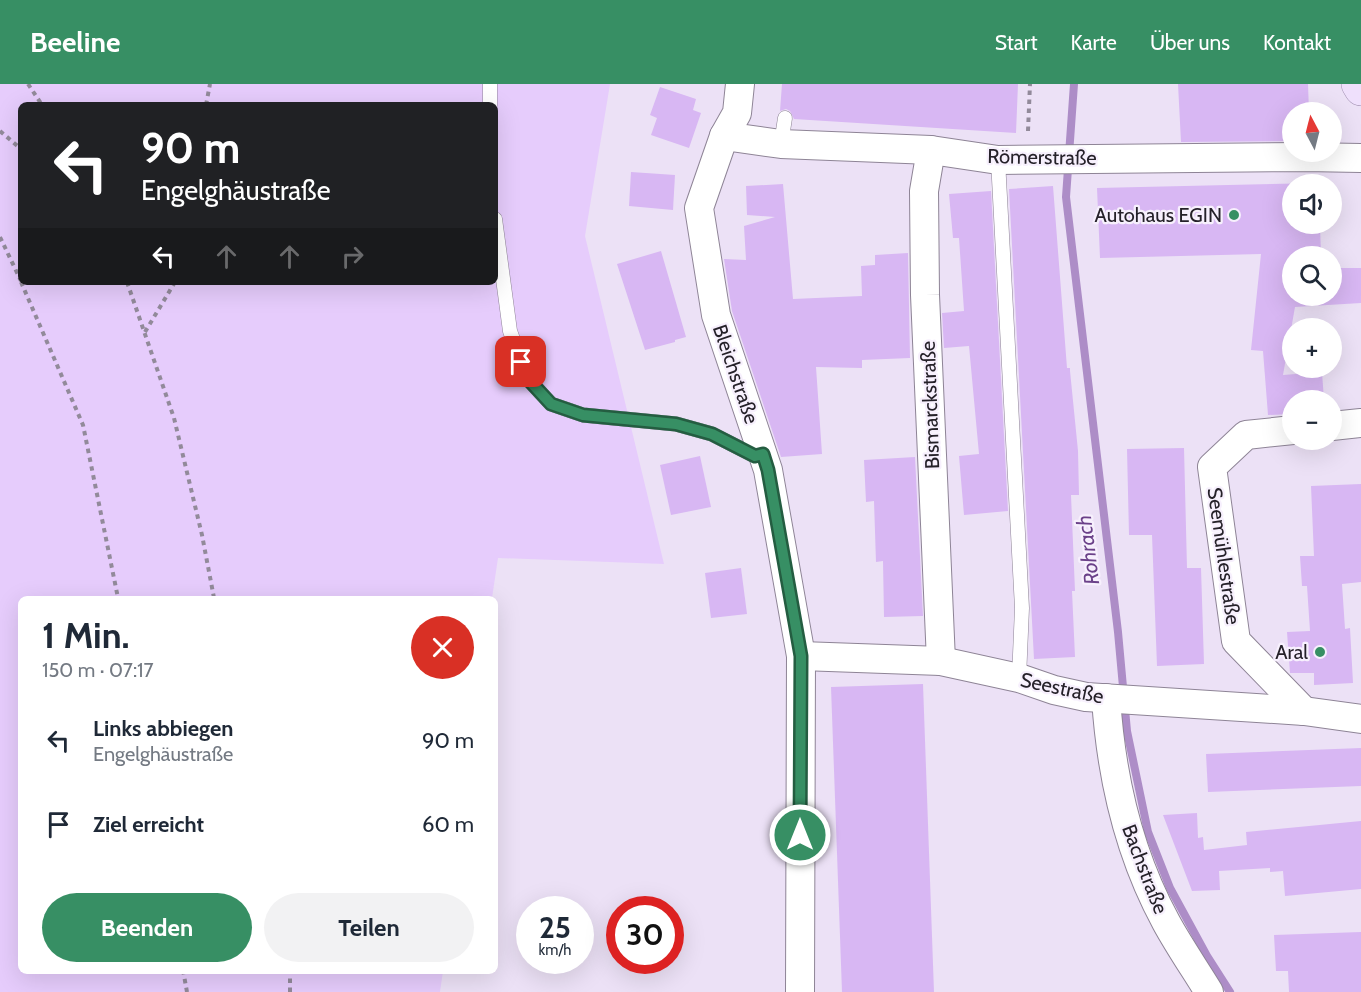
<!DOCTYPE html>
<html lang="de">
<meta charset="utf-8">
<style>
body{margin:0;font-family:Cabin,sans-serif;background:#f2f2f3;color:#1f2937;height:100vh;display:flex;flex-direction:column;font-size:22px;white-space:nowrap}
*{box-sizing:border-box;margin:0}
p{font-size:20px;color:#747a83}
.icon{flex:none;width:33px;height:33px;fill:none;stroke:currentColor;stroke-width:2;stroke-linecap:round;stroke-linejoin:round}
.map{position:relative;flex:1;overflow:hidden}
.sheet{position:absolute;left:18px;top:512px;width:480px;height:378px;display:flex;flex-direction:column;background:#fff;border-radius:9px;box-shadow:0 6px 24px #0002}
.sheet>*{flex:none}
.guide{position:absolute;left:18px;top:18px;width:480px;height:183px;border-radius:9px;box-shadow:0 6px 24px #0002;background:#202124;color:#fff;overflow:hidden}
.needle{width:39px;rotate:353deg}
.tools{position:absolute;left:1282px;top:18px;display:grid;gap:12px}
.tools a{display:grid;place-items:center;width:60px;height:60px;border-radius:50%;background:#fff;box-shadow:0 6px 24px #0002;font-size:30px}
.speed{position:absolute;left:516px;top:812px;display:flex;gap:12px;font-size:30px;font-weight:700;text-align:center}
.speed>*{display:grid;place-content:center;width:78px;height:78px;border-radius:50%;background:#fff;box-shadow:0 6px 24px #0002;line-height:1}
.speed small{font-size:15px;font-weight:400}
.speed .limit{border:9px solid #d22;background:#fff;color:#111}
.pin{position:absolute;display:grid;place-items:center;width:51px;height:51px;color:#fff;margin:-26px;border-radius:12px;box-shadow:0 3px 9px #0006}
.me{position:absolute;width:66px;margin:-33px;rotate:0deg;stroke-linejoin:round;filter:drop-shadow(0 0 4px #0008)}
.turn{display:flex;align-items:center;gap:21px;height:126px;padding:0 24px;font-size:27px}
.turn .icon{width:78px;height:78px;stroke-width:2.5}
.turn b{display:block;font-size:42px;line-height:51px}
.lanes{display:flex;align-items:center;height:57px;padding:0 24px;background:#0003;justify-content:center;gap:30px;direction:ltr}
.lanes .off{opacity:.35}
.round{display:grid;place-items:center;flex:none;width:63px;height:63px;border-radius:32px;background:#f2f2f3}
.summary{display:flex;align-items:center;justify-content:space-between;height:102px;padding:0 24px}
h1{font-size:36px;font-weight:800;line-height:45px}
.primary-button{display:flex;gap:12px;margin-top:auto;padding:12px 24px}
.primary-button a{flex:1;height:69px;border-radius:36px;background:#378f64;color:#fff;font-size:24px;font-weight:800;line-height:69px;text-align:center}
.primary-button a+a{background:#f2f2f3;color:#1f2937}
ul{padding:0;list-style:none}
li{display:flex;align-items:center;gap:18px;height:84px;padding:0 24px}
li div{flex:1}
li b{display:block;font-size:22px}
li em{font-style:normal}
header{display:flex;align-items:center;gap:36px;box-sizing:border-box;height:84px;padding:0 30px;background:#378f64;color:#fff}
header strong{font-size:28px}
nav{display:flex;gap:33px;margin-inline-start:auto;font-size:21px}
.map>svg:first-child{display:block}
.green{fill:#e6ccfc;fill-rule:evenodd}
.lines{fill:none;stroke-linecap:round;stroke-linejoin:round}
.stream{stroke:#ad8dc7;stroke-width:8}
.building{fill:#d8b7f3}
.service-casing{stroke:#8e8496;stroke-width:15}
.minor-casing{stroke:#8e8496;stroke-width:30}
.primary-casing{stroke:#a190b1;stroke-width:34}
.path{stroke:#928a9a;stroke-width:4;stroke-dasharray:4.5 4.5;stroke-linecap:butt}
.service{stroke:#fff;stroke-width:14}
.minor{stroke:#fff;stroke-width:28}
.primary{stroke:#efe0fc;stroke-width:33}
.route-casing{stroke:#245d41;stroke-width:15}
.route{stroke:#378f64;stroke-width:10}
.poi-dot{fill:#378f64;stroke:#f7f0fd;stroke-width:2}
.labels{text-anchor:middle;stroke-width:4.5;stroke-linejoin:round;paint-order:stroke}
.street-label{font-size:20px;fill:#252129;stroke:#f7f0fd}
.poi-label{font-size:20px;fill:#252129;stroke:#f7f0fd;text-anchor:end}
.water-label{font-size:21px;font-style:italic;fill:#6b4189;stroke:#f7f0fd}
</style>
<header>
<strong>Beeline</strong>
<nav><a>Start</a><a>Karte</a><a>Über uns</a><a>Kontakt</a></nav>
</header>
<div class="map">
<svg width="1361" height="908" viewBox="0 0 1361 908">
<rect width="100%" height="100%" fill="#ece1f6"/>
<path class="green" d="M0 0H610L585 152 664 480 498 474 492 514H21V886L443 887 440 908H0ZM21 21H495V198H21Z"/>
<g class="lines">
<path class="stream" d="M1074 0 1066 113 1118 548 1127 647 1148 748 1170 804 1207 872 1230 908"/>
</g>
<g class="building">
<path d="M782 0H1018L1016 49 794 35 790 27 786 25 780 27Z"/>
<path d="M1178 0H1308L1309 28H1293V57L1181 58Z"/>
<path d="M660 3 696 15 693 26 701 29 689 64 651 51 657 34 650 31Z"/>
<path d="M631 88 675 91 673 126 629 122Z"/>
<path d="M1319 99V100H1293V140H1320L1321 172H1293V212H1332V184H1361V219L1295 223 1283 291 1322 288 1324 316H1293V330L1268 331 1263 267 1251 266 1261 170 1100 174 1097 104Z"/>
<path d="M783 100 793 215 862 212 861 182 875 181V171L908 169 910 274 862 276V284L816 283 822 370 781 373 732 227 724 175 746 176 744 142 775 133 747 131 746 102Z"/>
<path d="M1053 102 1067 284H1070V287L1078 367 1079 411H1071L1075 507H1072L1075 573 1034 575 1009 105Z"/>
<path d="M991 107 1008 427 964 431 959 372 979 370 969 262 944 264 942 229 964 227 959 154H953L949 110Z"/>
<path d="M661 167 686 253 675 256V258L645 266 617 180Z"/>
<path d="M1184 364 1187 484H1201L1204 580 1157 582 1152 451H1129L1127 365Z"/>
<path d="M700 372 711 423 671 431 660 381Z"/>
<path d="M915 373 923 532 884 533 883 477 876 478 874 417 866 418 864 376Z"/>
<path d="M1361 400V498L1342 500 1345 545 1350 544 1353 599 1314 601V589H1290L1287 548 1310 547 1307 502H1302L1300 472H1314L1311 402Z"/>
<path d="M741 484 747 530 711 534 705 489Z"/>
<path d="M923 600 934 908H842L831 603Z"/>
<path d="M1361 664V702L1208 708 1206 670Z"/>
<path d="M1197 729 1198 754 1203 753 1204 766 1247 761 1246 748 1361 737V805L1285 812 1283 787 1270 788V784L1219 787 1220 806 1192 807 1163 731Z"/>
<path d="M1361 848V908H1289L1288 887H1276L1274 851Z"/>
</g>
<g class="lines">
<g class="service-casing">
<g id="service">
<path d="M490 21V0"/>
<path d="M781 60 785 34"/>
<path d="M998 76 1022 524 1019 594"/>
<path d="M495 135 510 247 527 294 551 320 583 331 676 340 712 350 755 372 762 371"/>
</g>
</g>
<g class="minor-casing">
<g id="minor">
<path d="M740 0 737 29 724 52 699 124 716 231 768 386 801 572 800 908"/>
<path d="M724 52 781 60 931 66 998 76 1305 73 1361 74"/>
<path d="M931 66 924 107 925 211 941 577"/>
<path d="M1332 342 1361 339"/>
<path d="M1293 346 1246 351 1212 383 1236 557 1304 627"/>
<path d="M801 572 941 577 1019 594 1054 606 1086 613 1304 627 1361 635"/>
<path d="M1106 614C1111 692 1129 770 1166 838 1179 862 1195 885 1209 908"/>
</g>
</g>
<g class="primary-casing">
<path id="primary" d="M1358 0 1361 5"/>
</g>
<g class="path">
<path d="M28 0 42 21"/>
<path d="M206 21 210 0"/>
<path d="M0 47 21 65"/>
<path d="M1028 47 1030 0"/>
<path d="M0 153 21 197"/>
<path d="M21 198 83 341 118 514"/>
<path d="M127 198 174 334 202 451 214 514"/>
<path d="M145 248 175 198"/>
<path d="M183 886 187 908"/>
<path d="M290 908V886"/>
</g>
<use href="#service" class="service"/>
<use href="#minor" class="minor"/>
<use href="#primary" class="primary"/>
</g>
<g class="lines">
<g class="route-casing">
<path id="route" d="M521 278 527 294 551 320 583 331 676 340 712 350 755 372 763 370 768 386 801 572 800 751"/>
</g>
<use href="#route" class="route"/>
</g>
<g class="poi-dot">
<circle cx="1234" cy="131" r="6"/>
<circle cx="1320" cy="568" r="6"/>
</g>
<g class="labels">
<g class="street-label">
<text transform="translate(1042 73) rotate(1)" y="7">Römerstraße</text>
<text transform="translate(736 290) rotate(71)" y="7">Bleichstraße</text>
<text transform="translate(930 321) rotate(-92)" y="7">Bismarckstraße</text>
<text transform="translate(1224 472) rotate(82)" y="7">Seemühlestraße</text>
<text transform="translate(1062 604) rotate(12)" y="7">Seestraße</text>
<text transform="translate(1145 785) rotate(69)" y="7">Bachstraße</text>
</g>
<g class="poi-label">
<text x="1222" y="138">Autohaus EGIN</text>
<text x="1308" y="575">Aral</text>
</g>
<g class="water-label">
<text transform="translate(1088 466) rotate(-97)" y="7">Rohrach</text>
</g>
</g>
</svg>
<div class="tools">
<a><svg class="needle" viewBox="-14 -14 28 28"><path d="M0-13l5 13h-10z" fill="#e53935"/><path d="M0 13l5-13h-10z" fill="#747a83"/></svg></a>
<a><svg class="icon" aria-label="sound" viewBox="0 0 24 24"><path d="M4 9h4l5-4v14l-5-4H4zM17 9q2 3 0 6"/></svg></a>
<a><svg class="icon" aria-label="search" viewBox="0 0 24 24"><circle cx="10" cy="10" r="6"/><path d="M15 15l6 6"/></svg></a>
<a>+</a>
<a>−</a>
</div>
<div class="speed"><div>25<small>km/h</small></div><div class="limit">30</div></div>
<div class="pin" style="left:521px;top:278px;background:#d93025"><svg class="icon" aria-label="arrive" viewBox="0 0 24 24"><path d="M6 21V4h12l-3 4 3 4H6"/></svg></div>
<svg class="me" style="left:800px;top:751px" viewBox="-20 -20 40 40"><circle r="17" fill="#378f64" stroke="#fff" stroke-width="3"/><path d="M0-11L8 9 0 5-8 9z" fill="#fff"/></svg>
<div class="guide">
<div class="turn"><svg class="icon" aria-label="left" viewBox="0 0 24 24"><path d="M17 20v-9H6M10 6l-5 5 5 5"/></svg><div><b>90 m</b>Engelghäustraße</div></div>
<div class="lanes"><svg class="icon" aria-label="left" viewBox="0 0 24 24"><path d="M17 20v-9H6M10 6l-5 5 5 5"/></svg><svg class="icon off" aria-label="ahead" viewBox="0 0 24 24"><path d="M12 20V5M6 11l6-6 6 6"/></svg><svg class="icon off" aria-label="ahead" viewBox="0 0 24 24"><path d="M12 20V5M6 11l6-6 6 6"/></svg><svg class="icon off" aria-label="right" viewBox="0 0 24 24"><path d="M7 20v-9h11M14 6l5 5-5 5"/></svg></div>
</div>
<section class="sheet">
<div class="summary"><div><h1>1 Min.</h1><p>150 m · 07:17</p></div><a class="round" style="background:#d93025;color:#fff"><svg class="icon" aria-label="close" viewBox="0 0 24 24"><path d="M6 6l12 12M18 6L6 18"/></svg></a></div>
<ul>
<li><svg class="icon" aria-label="left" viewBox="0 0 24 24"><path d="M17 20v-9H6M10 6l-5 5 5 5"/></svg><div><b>Links abbiegen</b><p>Engelghäustraße</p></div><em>90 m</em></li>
<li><svg class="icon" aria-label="arrive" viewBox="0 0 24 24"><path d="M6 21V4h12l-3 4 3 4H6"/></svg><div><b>Ziel erreicht</b></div><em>60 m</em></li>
</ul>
<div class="primary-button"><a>Beenden</a><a>Teilen</a></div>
</section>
</div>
